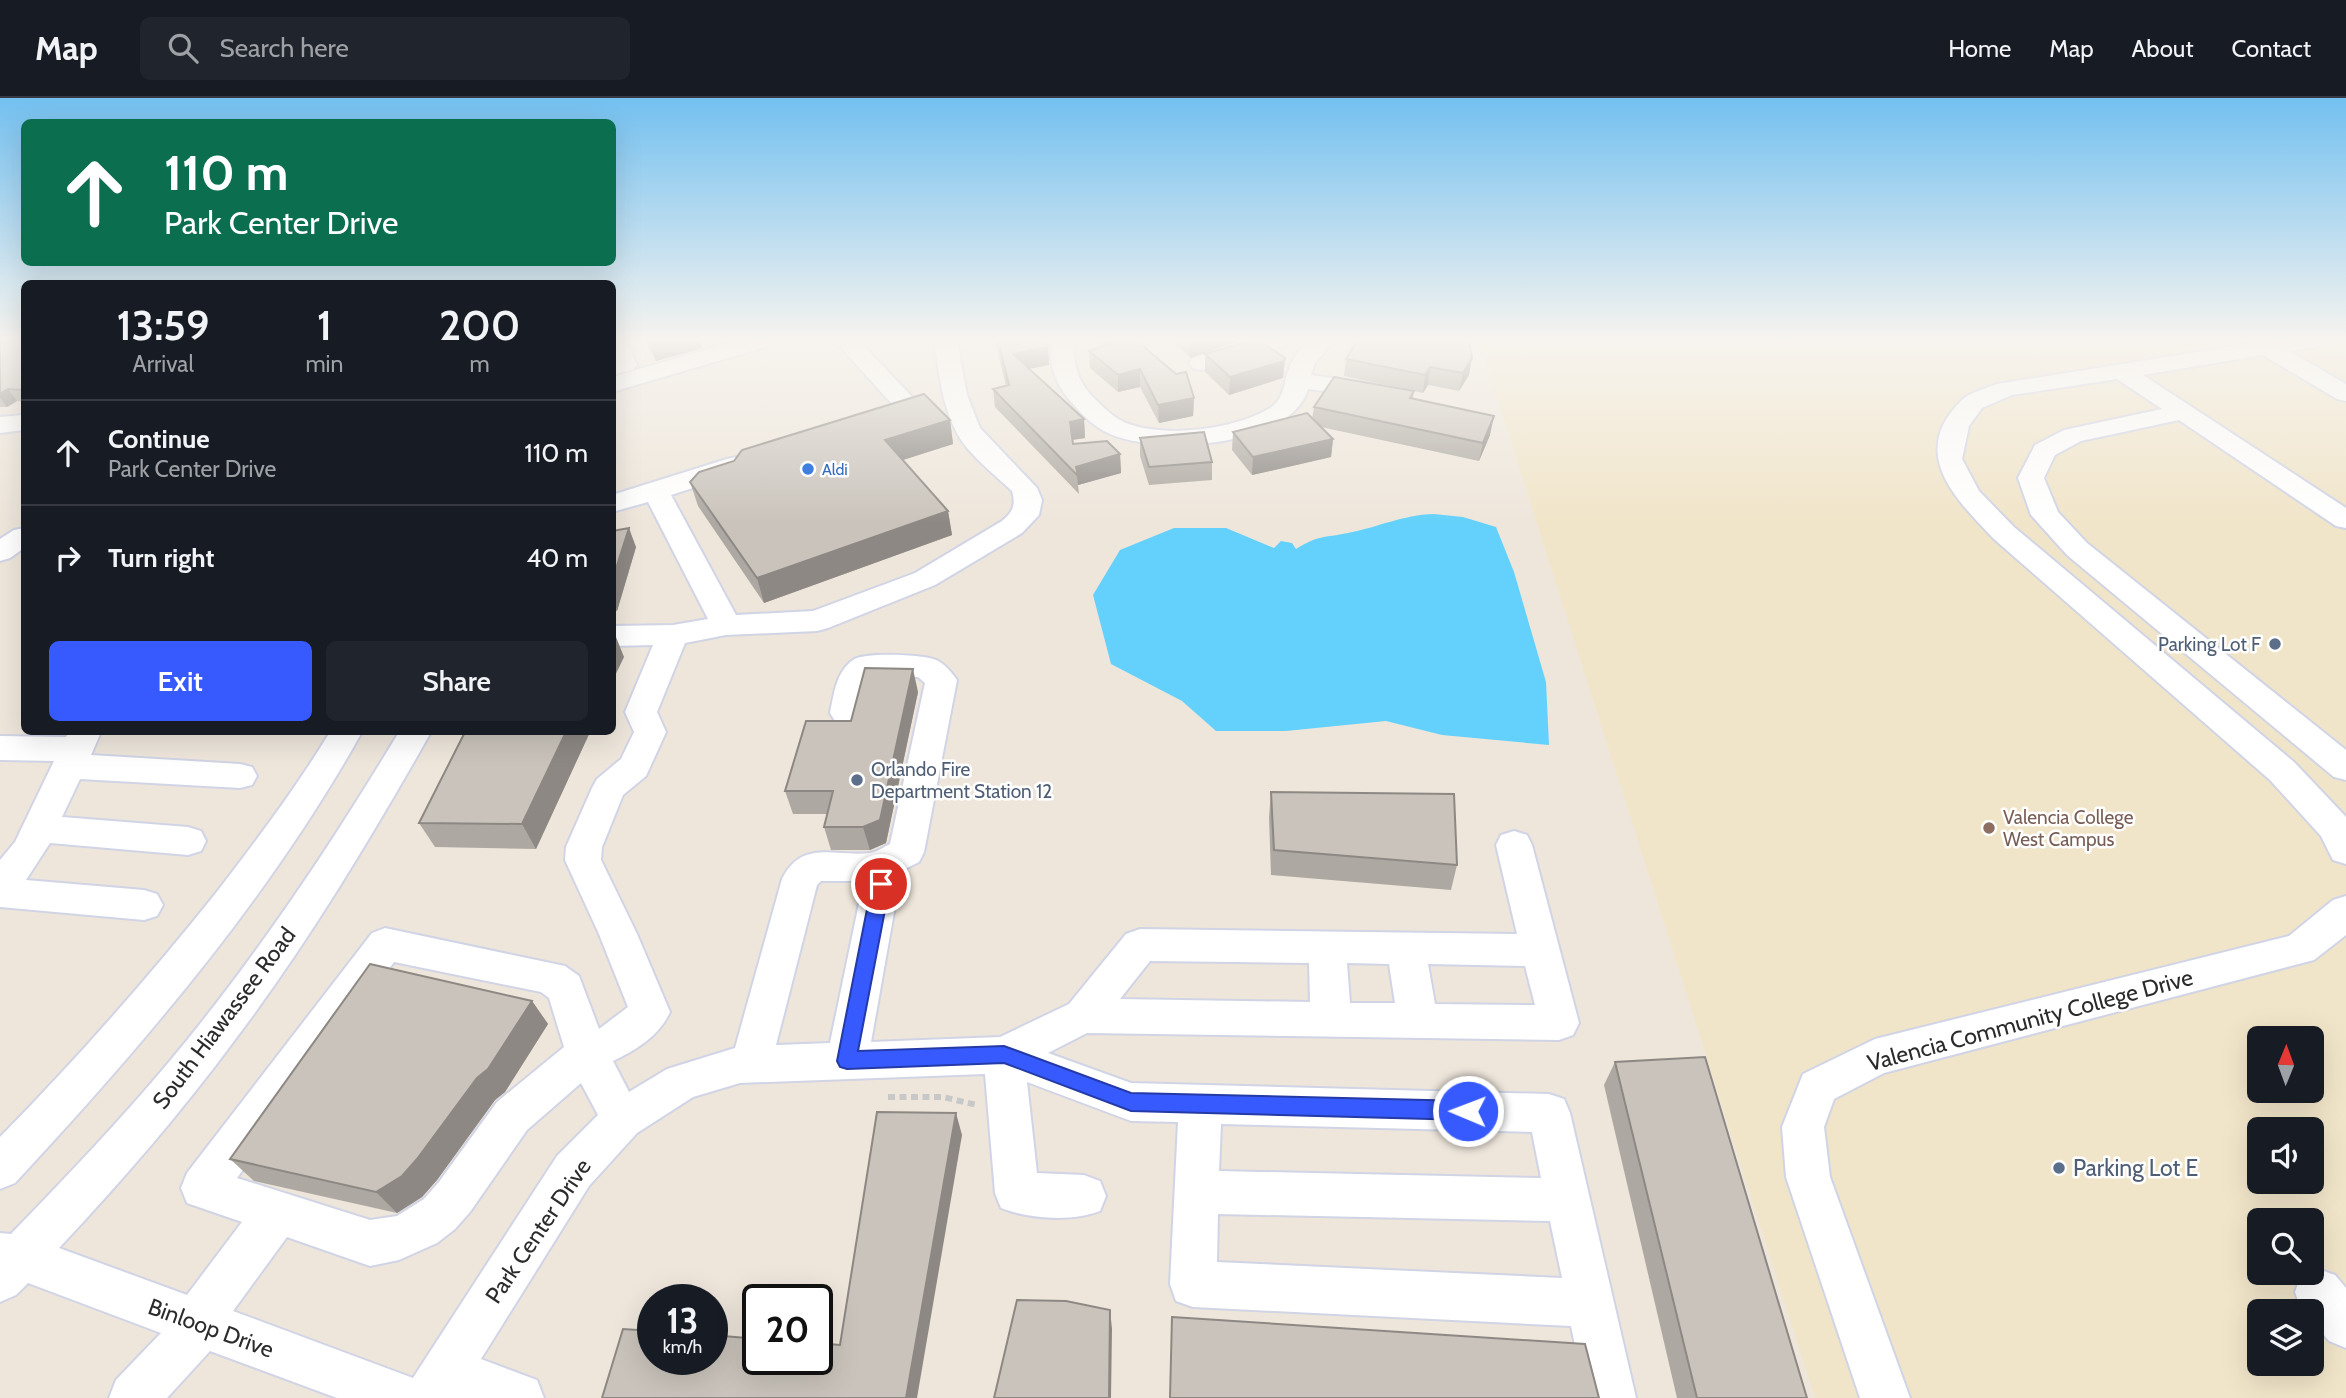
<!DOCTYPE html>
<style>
body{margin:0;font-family:Cabin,sans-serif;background:#20242c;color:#f1f3f6;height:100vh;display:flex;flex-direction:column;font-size:26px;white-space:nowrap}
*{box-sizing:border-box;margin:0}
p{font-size:23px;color:#9ea1a6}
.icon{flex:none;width:38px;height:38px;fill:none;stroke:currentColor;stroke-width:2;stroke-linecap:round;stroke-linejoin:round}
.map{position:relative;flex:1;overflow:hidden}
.panel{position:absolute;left:21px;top:182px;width:595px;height:455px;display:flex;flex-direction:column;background:#171b24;border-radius:10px;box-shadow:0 7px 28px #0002}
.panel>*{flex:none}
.banner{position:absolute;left:21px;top:21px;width:595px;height:147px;border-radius:10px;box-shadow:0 7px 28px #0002;background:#0b6e4f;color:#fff;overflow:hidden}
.needle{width:46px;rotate:1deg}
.tools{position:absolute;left:2247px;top:928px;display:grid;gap:14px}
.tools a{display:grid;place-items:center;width:77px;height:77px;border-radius:10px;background:#171b24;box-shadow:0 7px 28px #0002;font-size:35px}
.speed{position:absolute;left:637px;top:1186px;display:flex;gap:14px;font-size:35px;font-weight:700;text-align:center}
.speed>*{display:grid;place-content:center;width:91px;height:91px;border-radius:50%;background:#171b24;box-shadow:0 7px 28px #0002;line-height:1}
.speed small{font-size:18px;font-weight:400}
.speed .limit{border:4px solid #111;border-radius:10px;background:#fff;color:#111}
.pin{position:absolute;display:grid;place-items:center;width:60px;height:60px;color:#fff;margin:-30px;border:4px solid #fff;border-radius:50%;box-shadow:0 2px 7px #0007}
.me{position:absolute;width:77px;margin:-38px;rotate:271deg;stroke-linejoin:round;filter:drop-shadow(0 0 5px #0008)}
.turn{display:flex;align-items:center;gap:24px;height:147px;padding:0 28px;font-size:32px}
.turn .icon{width:91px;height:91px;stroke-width:2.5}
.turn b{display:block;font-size:49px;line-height:60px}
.eta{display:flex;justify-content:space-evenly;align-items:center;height:119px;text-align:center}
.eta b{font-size:42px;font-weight:600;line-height:49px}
.primary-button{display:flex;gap:14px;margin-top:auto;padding:14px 28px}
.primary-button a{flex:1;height:80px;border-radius:10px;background:#375aff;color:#fff;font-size:28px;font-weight:600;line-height:80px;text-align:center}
.primary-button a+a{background:#20242c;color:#f1f3f6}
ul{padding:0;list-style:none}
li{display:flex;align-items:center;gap:21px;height:105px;padding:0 28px;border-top:2px solid #363941}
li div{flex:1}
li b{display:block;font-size:26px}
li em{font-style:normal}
header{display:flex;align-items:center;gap:42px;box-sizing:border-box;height:98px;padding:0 35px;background:#171b24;border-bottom:2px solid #363941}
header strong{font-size:33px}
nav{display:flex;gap:38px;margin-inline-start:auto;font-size:24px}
.search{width:490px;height:63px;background:#20242c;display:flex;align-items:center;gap:18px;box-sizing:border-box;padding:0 24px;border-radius:10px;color:#9ea1a6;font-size:26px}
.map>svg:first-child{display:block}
.education{fill:#f1e5c9;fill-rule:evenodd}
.water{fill:#63d1fb}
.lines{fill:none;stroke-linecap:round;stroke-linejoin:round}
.minor-casing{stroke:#d0d4e5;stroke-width:4}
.path{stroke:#c8c8c8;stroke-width:6;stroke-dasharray:7 4.5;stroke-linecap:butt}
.minor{fill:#fff;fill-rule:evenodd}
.wall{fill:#ada8a1}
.shaded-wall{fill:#8d8883}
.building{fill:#c9c3bb;stroke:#8d8883;stroke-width:2}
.route{fill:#375aff;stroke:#243aa6;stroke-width:2}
.shop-dot{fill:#3f7fe0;stroke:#fff;stroke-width:2.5}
.service-dot{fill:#5c6f8a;stroke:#fff;stroke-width:2.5}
.education-dot{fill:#8d6e63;stroke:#fff;stroke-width:2.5}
.labels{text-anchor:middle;stroke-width:5;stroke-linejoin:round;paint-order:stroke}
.far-shop-label{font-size:16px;fill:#366cbe;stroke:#fff;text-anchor:start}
.service-label{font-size:19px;fill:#4e5e75;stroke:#fff;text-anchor:end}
.education-label{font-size:19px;fill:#785e54;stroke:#fff;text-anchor:start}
.near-street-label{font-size:23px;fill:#2b2b2b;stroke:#fff}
.near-service-label{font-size:23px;fill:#4e5e75;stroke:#fff;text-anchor:start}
</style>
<header>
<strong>Map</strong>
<div class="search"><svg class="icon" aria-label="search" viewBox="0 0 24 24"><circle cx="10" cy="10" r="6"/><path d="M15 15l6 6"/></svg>Search here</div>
<nav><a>Home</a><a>Map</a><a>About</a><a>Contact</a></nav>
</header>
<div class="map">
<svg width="2346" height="1300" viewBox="0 0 2346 1300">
<rect width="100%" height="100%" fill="#eee6db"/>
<path class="education" d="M1479 243H2346V1300H1815ZM2259 940H2312V992H2259ZM2259 1031H2312V1083H2259ZM2259 1122H2312V1174H2259ZM2259 1213H2312V1265H2259Z"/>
<path class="water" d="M1434 416 1463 419 1496 429 1514 474 1546 584 1549 647 1442 637 1386 623 1286 633H1216L1182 603 1111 566 1093 497 1120 452 1174 430H1226L1274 450 1281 443 1292 445 1296 451C1319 437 1323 440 1348 435 1379 429 1402 417 1434 416Z"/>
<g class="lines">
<g class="minor-casing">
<g id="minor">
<path d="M612 243H625L637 267 633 272 612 277Z"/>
<path d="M736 243H772L769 248 612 294V279Z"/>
<path d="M835 243H859L919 306 922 311 919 316 910 318 901 316Z"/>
<path d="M934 243H957L967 297 980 330 1037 390 1042 402 1039 417 1022 435 935 487 828 530 817 533 726 537 685 545 657 614 666 634 646 678 623 697 602 749 601 762 637 836 670 914C659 938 636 952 613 963L629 994 667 971 735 950 782 781C802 741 834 759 870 755 877 754 884 749 890 746L925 585 918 579H873C863 591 866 609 857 623L846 626 835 623 830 615C834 596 836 574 853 562 863 554 927 556 938 563 946 567 952 575 957 582L924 754 919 764 897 775 899 786 871 944 1000 939 1069 906 1126 836 1140 831 1517 836 1496 747 1501 737 1514 733 1527 737 1532 747 1579 925 1573 937 1559 942 1087 935 1048 955 1131 985 1549 996 1564 1001 1570 1015 1636 1300H1586L1571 1228 1193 1209 1176 1203 1170 1186 1178 1024 1131 1023 1027 984 1037 1075 1084 1077 1100 1083 1106 1098 1100 1113C1072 1124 1029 1121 1001 1110L995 1095 985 976 740 985 693 999 637 1035 589 1088 481 1261 537 1282 544 1300H337L210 1253 167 1300H109L116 1282 161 1235 28 1185 16 1197 0 1204V1135L11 1136C65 1080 119 1024 169 964 255 861 330 749 399 634H431C371 740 308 845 234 943 180 1016 121 1084 59 1150L187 1197 242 1124 187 1105 181 1090 187 1075 372 835 385 830 565 868 579 878 599 931 628 909 599 836 565 762 566 749 592 690 597 681 621 661 634 634 625 614 653 547 612 548V528L673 527 708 521 648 404 612 414V397L727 361 736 359 745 361 749 367 745 373 671 397 736 517 813 513 915 475 1002 423C1013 414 1016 407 1012 393 997 379 981 366 968 351 943 322 940 280 934 243ZM821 783H862L863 786 830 945 776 947 817 787ZM1150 863 1309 865 1310 904 1120 901ZM394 864 541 894 549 900 564 949 497 1004 439 1084 424 1101 397 1118 370 1122 237 1080ZM1347 865 1389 866 1395 905H1350ZM1428 866 1525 868 1535 907 1435 906ZM581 985 598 1017 557 1058 413 1280 233 1213 287 1139 370 1168 399 1162 437 1145 455 1131 470 1114 527 1032ZM1221 1026 1532 1034 1541 1080 1219 1073ZM1218 1116 1550 1123 1562 1180 1217 1164Z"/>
<path d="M1052 243H1075C1072 266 1078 285 1095 301 1105 311 1116 322 1129 326 1167 340 1236 331 1270 310 1286 300 1283 283 1290 268 1294 258 1302 250 1310 243H1334L1315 265 1311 277 1375 286 1384 288 1387 293 1384 298 1375 300 1308 291C1291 350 1157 357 1110 336 1096 330 1083 318 1073 306 1056 288 1048 268 1052 243Z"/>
<path d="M1252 243H1288L1285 248 1201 272 1193 270 1189 265 1193 260Z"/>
<path d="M2266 243H2322L2319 248 2289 253 2346 286V303L2337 301 2263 257 2143 277 2346 410V430L2336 428 2179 322 2081 343 2055 357 2044 380 2058 414 2087 445 2346 652V682L2334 679 2067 457 2031 417 2018 380 2035 347 2064 332 2162 311 2117 281 2012 297 1982 310 1969 328 1962 361 1979 393 2014 429 2294 664 2346 719V766L2333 762 2321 738 2270 682 1994 441C1955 400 1907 354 1963 301 1971 294 1987 290 1997 286Z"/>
<path d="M24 317V332L0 335V319Z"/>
<path d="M24 430V450L10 460 0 463V441L14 432Z"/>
<path d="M69 634H101L91 657 240 666 252 669 257 678 252 687 240 690 80 681 62 719 188 729 201 733 206 743 201 753 188 757 50 745 26 782 144 792 157 796 163 807 157 818 144 822 0 809V762L15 744 54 663 0 662V638L66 639Z"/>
<path d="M330 634H362C270 799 144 946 15 1085L0 1091V1039C76 962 148 880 216 795 256 743 296 690 330 634Z"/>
<path d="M2346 798V837L2314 862 1884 975 1834 1001 1824 1029 1830 1079 1910 1300H1860L1786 1079 1782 1029 1803 976 1875 941 2289 838 2333 802Z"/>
<path d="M2318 1171 2335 1177 2346 1190V1250L2329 1243 2312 1223V1213L2301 1211 2295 1194 2301 1177Z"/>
</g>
</g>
<path class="path" d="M888 999H943L977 1007"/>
<use href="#minor" class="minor"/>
</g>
<g class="wall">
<path d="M0 243H24V304L17 303 7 309H0Z"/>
<path d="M645 243H700L702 250 656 263Z"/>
<path d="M995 243H1047L1049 267 1029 271 1084 321 1085 340 1072 342 1073 346 1120 356 1121 375 1078 387 1079 396 995 309 993 291 1006 288Z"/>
<path d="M1093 243H1137L1194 300 1193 318 1159 325 1140 289 1118 294 1090 270 1089 253 1100 249Z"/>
<path d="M1173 243H1238L1190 260Z"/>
<path d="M1357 243 1469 277 1459 293 1428 287 1423 295 1344 278 1346 261Z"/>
<path d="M1205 256 1285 260 1283 280 1229 297 1205 274Z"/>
<path d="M1414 293 1413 300 1490 337 1479 363 1321 329 1333 341 1331 359 1252 377 1232 352 1233 334 1312 321 1314 309Z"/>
<path d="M950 322 953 346 903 362 948 413 952 437 764 505 698 408 690 384Z"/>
<path d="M1140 340 1212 364V382L1149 387 1140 358Z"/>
<path d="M612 433 636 449 617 513H612Z"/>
<path d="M918 594 886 745 870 752H831L824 729 827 716H793L785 693Z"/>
<path d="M590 634 536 751 435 749 419 725Z"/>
<path d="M1271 694 1457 767 1451 792 1271 777 1269 719Z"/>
<path d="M532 903 548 926 505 994 495 1002 437 1082 422 1099 397 1115 254 1083 230 1061Z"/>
<path d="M1615 964 1807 1300H1677L1604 987Z"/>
</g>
<g class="shaded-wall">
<path d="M660 243H700L702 250 656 263 650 246Z"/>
<path d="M1103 243H1135L1103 252Z"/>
<path d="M1191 243H1238L1190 260Z"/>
<path d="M1048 249 1049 267 1015 273 1013 256Z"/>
<path d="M1285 260 1283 280 1229 297 1230 279Z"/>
<path d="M1472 260 1469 277 1459 293 1463 275Z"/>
<path d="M1430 269 1428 287 1423 295 1425 277Z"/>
<path d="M1140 271V289L1118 294V277Z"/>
<path d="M8 291 17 303 7 309 0 300V296Z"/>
<path d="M1194 300 1193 318 1159 325 1158 307Z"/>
<path d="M1494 318 1490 337 1479 363 1483 345Z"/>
<path d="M1084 321 1085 340 1071 342 1070 324Z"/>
<path d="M950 322 953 346 890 366 885 342Z"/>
<path d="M1333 341 1331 359 1252 377 1253 359Z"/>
<path d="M1120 356 1121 375 1078 387 1076 369Z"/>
<path d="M948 413 952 437 764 505 757 480Z"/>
<path d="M629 430 636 449 617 513 612 502V483Z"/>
<path d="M614 534 624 559 612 584V537Z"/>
<path d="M913 571 918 594 886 745 870 752 863 729Z"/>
<path d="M566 634H590L536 751 522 726Z"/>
<path d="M532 903 548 926 505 994 495 1002 437 1082 422 1099 397 1115 376 1094Z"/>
<path d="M956 1015 962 1037 917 1300H906Z"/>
<path d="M1110 1212 1112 1231 1111 1300H1109Z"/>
</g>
<g class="building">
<path d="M0 243H24V292L8 291 0 296Z"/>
<path d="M649 243H660L650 246Z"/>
<path d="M998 243H1047L1048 249 1013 256 1084 321 1070 324 1073 346 1107 343 1120 356 1076 369 1078 378 993 291 1009 287Z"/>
<path d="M1119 243H1137L1176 276 1186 274 1194 300 1158 307 1140 271 1118 277 1089 253Z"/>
<path d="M1251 243H1260L1285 260 1284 263 1230 279 1205 256Z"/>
<path d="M1357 243H1469L1472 260 1463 275 1430 269 1425 277 1346 261Z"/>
<path d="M1334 279 1414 293 1410 300 1494 318 1483 345 1314 309Z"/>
<path d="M924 296 950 322 885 342 948 413 757 480 690 384 699 374 734 363 742 352Z"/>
<path d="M1307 315 1333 341 1253 359 1233 334Z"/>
<path d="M1204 334 1212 364 1149 369 1140 340Z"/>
<path d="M629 430 612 483V433Z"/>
<path d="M865 570 913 571 880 722 863 729H824L833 693H785L806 623H851Z"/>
<path d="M465 634H566L522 726 419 725Z"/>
<path d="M1271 694 1454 696 1457 767 1274 752Z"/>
<path d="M370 866 532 903 488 971 477 980 417 1061 402 1078 376 1094 230 1061Z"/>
<path d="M1705 959 1807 1300H1697L1615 964Z"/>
<path d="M877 1014 956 1015 906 1300H602L623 1231 653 1233V1262H712V1237L758 1241V1262H817V1245L840 1247Z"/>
<path d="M1017 1202 1066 1203 1110 1212 1109 1300H994Z"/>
<path d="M1172 1219 1585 1246 1599 1300H1170Z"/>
</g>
<linearGradient id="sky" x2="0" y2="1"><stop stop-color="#73c0f0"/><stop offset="0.57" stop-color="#f7f4ef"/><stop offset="1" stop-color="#f7f4ef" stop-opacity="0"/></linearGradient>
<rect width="2346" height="425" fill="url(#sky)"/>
<path class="route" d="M881 779 887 782 890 786 858 953 1004 948 1131 995 1468 1003 1476 1006 1479 1013 1476 1019 1468 1022 1131 1013 1004 965 847 971 840 969 837 963 872 786 875 782Z"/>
<circle class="shop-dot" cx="808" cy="371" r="7"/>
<g class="service-dot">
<circle cx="2275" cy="546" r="7"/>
<circle cx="857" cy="682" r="7"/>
<circle cx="2059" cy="1070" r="7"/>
</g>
<circle class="education-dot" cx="1989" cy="730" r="7"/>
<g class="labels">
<g class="far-shop-label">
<text x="822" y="377">Aldi</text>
</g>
<g class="service-label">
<text x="2261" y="553">Parking Lot F</text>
<text x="871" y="678" text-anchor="start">Orlando Fire<tspan x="871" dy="22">Department Station 12</tspan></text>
</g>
<g class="education-label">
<text x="2003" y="726">Valencia College<tspan x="2003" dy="22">West Campus</tspan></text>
</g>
<g class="near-street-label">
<text transform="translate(224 920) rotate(-53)" y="8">South Hiawassee Road</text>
<text transform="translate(2030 922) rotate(-15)" y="8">Valencia Community College Drive</text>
<text transform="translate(538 1133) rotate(-56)" y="8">Park Center Drive</text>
<text transform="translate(211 1230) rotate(20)" y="8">Binloop Drive</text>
</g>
<g class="near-service-label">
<text x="2073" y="1078">Parking Lot E</text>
</g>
</g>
</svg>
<div class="tools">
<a><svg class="needle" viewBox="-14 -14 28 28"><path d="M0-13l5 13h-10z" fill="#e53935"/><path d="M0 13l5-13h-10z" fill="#9ea1a6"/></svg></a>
<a><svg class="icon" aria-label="sound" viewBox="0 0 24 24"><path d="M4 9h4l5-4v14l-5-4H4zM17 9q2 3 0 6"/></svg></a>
<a><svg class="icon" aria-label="search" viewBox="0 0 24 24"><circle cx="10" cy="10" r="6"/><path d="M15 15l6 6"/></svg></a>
<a><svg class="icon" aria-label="layers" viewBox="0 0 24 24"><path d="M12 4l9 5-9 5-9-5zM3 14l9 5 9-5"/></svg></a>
</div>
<div class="speed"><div>13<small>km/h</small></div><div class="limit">20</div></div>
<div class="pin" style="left:881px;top:786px;background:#d93025"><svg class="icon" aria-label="arrive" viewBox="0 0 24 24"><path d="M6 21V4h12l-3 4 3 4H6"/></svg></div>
<svg class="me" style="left:1468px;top:1013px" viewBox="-20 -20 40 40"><circle r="17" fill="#375aff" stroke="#fff" stroke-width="3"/><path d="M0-11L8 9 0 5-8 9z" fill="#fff"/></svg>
<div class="banner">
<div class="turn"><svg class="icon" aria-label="ahead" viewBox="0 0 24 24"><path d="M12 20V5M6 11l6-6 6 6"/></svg><div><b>110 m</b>Park Center Drive</div></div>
</div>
<section class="panel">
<div class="eta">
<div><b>13:59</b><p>Arrival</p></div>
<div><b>1</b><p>min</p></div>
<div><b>200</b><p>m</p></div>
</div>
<ul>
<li><svg class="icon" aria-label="ahead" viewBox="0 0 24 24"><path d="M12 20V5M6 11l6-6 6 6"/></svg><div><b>Continue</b><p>Park Center Drive</p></div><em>110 m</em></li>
<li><svg class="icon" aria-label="right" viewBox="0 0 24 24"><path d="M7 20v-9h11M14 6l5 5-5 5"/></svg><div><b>Turn right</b></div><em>40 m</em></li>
</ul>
<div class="primary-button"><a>Exit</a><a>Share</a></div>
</section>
</div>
